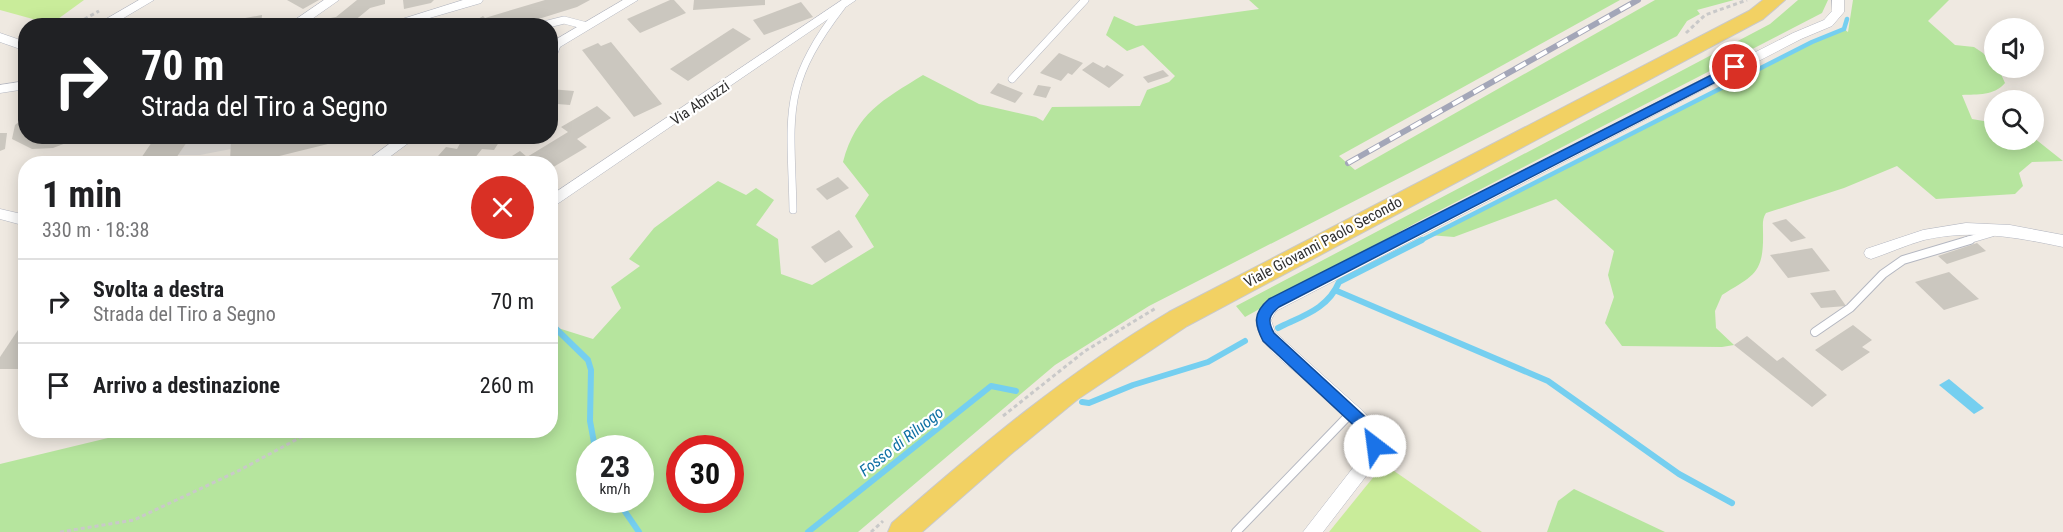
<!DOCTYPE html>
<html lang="it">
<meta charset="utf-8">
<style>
body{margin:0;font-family:"Roboto Condensed",sans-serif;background:#f6f6f6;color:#202124;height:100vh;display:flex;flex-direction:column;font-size:22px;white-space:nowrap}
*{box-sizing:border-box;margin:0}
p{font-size:20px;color:#757577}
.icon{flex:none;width:33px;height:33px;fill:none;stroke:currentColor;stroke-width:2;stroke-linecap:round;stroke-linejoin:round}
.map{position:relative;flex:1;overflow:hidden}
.panel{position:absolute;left:18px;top:156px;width:540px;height:282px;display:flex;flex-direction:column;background:#fff;border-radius:24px;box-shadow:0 3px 15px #0003}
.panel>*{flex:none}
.banner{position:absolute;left:18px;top:18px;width:540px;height:126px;border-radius:24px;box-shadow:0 3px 15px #0003;background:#202124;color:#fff;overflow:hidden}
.controls{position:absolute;left:1984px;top:18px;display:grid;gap:12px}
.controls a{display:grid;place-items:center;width:60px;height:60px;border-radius:50%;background:#fff;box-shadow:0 3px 15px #0003;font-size:30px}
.speed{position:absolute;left:576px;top:435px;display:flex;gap:12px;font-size:30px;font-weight:700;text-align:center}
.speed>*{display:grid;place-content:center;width:78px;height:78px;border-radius:50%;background:#fff;box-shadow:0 3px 15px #0003;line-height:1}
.speed small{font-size:15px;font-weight:400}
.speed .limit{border:9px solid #d22;background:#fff;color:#111}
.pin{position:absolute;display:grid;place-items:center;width:51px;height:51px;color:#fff;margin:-26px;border:3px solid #fff;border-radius:50%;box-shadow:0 2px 6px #0007}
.me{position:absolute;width:66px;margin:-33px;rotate:330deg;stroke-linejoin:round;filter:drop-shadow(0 0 4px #0008)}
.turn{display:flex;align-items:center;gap:21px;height:126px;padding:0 24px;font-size:27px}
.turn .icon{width:78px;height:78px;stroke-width:2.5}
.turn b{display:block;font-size:42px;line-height:51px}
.round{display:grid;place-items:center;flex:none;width:63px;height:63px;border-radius:32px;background:#f6f6f6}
.head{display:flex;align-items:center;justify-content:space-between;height:102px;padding:0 24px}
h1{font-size:36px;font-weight:700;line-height:45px}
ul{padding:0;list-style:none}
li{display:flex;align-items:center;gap:18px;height:84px;padding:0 24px;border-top:2px solid #e0e0e0}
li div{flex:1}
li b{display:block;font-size:22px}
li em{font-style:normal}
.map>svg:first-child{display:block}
.green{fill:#b6e59e;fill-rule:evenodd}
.pitch{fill:#c9ec9a}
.plaza{fill:#dfdcd8}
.water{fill:#75cff0}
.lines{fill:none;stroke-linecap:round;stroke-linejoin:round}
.stream-far1{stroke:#75cff0;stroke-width:4.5}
.stream{stroke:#75cff0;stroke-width:6}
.building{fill:#cbc7bf}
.service-far1-casing{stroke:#b4b7c1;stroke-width:8}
.service-casing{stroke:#b4b7c1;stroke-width:10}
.minor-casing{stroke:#b4b7c1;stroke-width:1}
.primary-casing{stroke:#c9c9c9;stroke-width:2}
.path{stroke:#c9c9c9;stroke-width:3;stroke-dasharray:4 3;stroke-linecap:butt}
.service-far1{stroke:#fff;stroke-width:7}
.service{stroke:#fff;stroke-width:8}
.minor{fill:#fff;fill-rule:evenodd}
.primary{fill:#f2d163;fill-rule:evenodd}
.rail-casing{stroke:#a3a6b8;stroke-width:6}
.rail{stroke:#fff;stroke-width:4;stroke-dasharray:12;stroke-linecap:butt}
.route{fill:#1a73e8;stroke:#114b97;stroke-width:1.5}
.labels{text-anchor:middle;stroke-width:4.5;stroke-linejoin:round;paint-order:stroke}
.street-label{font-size:15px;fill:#2e2e2e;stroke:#fff}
.water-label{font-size:16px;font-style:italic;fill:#0d6fa3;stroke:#fff}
</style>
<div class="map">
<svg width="2063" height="532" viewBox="0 0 2063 532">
<rect width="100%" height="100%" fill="#efe9e1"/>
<g class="green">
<path d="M1249 0H1620L1339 156 1355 170 1655 0H1734L1697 10 1700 14 1687 21 1677 36 1149 306 1055 365 858 532H0V464L137 431 550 430 551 315 558 328 593 339 621 308 611 287 640 266 629 259 654 228 718 181 746 195 756 188 774 200 756 225 778 239 781 274 812 285 874 247 855 216 869 195 843 162C856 113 883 100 923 75L979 104 1036 117 1043 121 1052 107 1140 106 1147 90 1169 82 1175 76 1143 45 1127 51 1106 35 1114 16 1136 26 1259 9ZM590 448H640V500H590ZM680 448H730V500H680Z"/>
<path d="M1798 0H1828L1822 13 1421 220 1245 317 1236 306 1770 24Z"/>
<path d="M1853 0H1949L1928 21 1955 45 1974 47 1983 53 2000 72 2005 83C1994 96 1978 94 1962 95L1972 119 1995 123V140L2034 138 2063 161 2032 162 2019 173 2023 186 2015 194 1936 199 1897 166 1844 188 1766 213C1762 219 1763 225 1763 232 1764 274 1754 275 1722 295L1715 311 1716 328 1734 345 1722 347 1622 346 1605 323 1614 297 1608 275 1614 251 1556 199 1454 237 1429 235 1812 42 1844 29 1848 32Z"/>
<path d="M1574 489 1665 532H1547L1558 501Z"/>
</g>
<g class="pitch">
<path d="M0 0H84L51 24 0 10Z"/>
<path d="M1384 464 1482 532H1329Z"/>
</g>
<path class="plaza" d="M190 137H244L231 140V149L200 155H178Z"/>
<path class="water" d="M1949 379 1984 408 1974 414 1939 385Z"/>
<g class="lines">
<path class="stream-far1" d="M1420 241 1812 42 1844 29 1847 19"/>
<g class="stream">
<path d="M1337 291 1548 381 1679 474 1732 503"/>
<path d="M550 323 588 360 591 370 590 421 595 448"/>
<path d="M1278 328C1302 316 1328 309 1339 282L1422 240"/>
<path d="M1082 402 1089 403 1133 385 1208 362 1245 341"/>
<path d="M617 500 639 532"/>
<path d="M808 532 991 386 1016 391"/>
</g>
</g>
<g class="building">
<path d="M287 0H319L303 9Z"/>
<path d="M357 0H385V4L370 8 348 26H320V20L336 17Z"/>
<path d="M403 0H434L431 3 404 9Z"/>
<path d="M545 0H590L577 7 516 26H466L483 16 485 18Z"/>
<path d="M670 0H674L686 13 640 33 627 19Z"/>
<path d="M694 0H765V5L693 10Z"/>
<path d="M801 2 813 17 764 35 753 20Z"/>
<path d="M262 15 261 26H213V24Z"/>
<path d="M733 28 751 39 688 81 670 69Z"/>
<path d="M611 42 662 104 634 117 582 50 598 43 601 46Z"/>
<path d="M1059 53 1083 63 1072 75 1068 73 1061 81 1040 73Z"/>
<path d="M1093 62 1104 68 1107 65 1124 75 1109 88 1082 70Z"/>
<path d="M1163 70 1169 76 1148 83 1143 77Z"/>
<path d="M998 83 1023 93 1015 103 990 93Z"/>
<path d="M1038 85 1051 87 1046 98 1033 95Z"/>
<path d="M550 89 574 91 570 105 557 104 550 111Z"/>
<path d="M597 106 611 118 577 139 587 147 550 169V164H499L520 151 527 157 568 132 561 127Z"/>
<path d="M26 116V136L82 137 53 148 32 149 12 139 15 125Z"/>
<path d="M0 133H7L5 149 0 151Z"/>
<path d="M244 136H336V142L247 164H234L230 161 231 140Z"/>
<path d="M468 136H503L494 150 482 149 470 164H431L446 147 457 149 463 138Z"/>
<path d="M154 139H189L172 164H137Z"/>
<path d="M838 177 849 188 827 200 816 189Z"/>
<path d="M1786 219 1806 238 1791 242 1772 223Z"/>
<path d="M839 230 853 247 825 263 811 247Z"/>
<path d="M1977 243 1986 251 1947 264 1938 256Z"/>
<path d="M1812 248 1830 271 1788 278 1770 255Z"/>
<path d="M1949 272 1979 299 1944 310 1915 282Z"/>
<path d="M1835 290 1846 306 1821 308 1810 293Z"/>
<path d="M26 318V360L19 369H0V357Z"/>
<path d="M1853 325 1872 340 1862 347 1870 352 1842 371 1815 350Z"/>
<path d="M1747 336 1777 361 1783 357 1827 395 1812 407 1734 345Z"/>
</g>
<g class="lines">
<g class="service-far1-casing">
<g id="service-far1">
<path d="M540 26 564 20 587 26"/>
<path d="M550 63 557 45"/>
<path d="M1012 79 1085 0"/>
<path d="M793 210C791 114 780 87 842 6"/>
<path d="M1965 241 1992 233"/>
</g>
</g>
<g class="service-casing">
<g id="service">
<path d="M1815 332 1850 308 1883 274 1903 260 1970 240"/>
<path d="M1236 532 1352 412"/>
</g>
</g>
<g class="minor-casing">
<g id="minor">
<path d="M139 0H154L110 26H94Z"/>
<path d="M324 0H339L302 26H286Z"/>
<path d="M463 0H483L481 3 402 26H380Z"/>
<path d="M623 0H638L550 53V43Z"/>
<path d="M842 0H856L550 209V196Z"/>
<path d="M1832 0H1844V12L1832 26 1801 39 1276 311 1271 320 1275 332 1365 413C1376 426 1388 441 1380 458L1323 532H1303L1366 451C1367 402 1258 367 1256 320L1265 302 1793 33 1824 20 1832 11Z"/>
<path d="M0 33 26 42V51L0 42Z"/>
<path d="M26 81V89L0 93V85Z"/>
<path d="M400 136H418L380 164H362Z"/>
<path d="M0 209 26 215V226L0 219Z"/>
<path d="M1966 223 2010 225 2063 235V247C2016 237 1971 229 1924 240 1906 245 1889 253 1871 259L1866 257 1864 253 1866 249 1923 230Z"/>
</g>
</g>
<g class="primary-casing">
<path id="primary" d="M1763 0H1785L1763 19 1187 326 1078 399 1011 454 922 532H888L892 523C980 446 1068 372 1169 312L1749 11Z"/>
</g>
<g class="path">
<path d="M72 26 99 11"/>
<path d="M1686 33 1705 15 1747 0"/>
<path d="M363 136 375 140"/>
<path d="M1003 416 1085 351 1156 308"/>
<path d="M60 532 134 520 240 470 314 430"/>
<path d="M871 532 883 521"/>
</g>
<use href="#service-far1" class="service-far1"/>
<use href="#service" class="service"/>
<use href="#minor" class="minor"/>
<use href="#primary" class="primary"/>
<g class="rail-casing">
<path id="rail" d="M1348 163 1638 0"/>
</g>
<use href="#rail" class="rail"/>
</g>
<path class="route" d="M1735 63 1739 64V70L1279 307C1269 315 1267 321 1274 333L1375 426 1382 446 1380 451H1369L1363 434 1263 341C1254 323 1253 313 1269 299Z"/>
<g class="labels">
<g class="street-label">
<text transform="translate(700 103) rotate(-34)" y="5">Via Abruzzi</text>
<text transform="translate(1323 242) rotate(-28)" y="5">Viale Giovanni Paolo Secondo</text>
</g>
<g class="water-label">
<text transform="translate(901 441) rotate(-38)" y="6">Fosso di Riluogo</text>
</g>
</g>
</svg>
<div class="controls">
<a><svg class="icon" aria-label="sound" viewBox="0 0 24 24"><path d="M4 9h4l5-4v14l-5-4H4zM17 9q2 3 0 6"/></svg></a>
<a><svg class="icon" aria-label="search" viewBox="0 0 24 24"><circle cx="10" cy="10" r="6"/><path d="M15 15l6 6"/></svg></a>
</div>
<div class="speed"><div>23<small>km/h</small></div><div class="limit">30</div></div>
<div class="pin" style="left:1735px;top:67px;background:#d93025"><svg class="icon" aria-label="arrive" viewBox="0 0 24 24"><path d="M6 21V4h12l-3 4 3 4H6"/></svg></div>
<svg class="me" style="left:1375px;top:446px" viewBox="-20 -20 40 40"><circle r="19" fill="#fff"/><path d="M0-13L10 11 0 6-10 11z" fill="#1a73e8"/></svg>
<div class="banner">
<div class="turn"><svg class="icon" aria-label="right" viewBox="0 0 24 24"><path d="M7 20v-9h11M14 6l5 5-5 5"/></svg><div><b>70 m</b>Strada del Tiro a Segno</div></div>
</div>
<section class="panel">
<div class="head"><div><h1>1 min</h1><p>330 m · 18:38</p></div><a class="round" style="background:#d93025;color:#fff"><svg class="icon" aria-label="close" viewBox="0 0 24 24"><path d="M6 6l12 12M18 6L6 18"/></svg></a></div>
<ul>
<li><svg class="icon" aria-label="right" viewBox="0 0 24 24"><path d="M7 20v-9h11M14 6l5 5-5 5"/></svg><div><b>Svolta a destra</b><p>Strada del Tiro a Segno</p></div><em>70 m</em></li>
<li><svg class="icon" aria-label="arrive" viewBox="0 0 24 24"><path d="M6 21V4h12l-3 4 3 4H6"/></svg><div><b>Arrivo a destinazione</b></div><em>260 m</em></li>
</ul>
</section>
</div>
